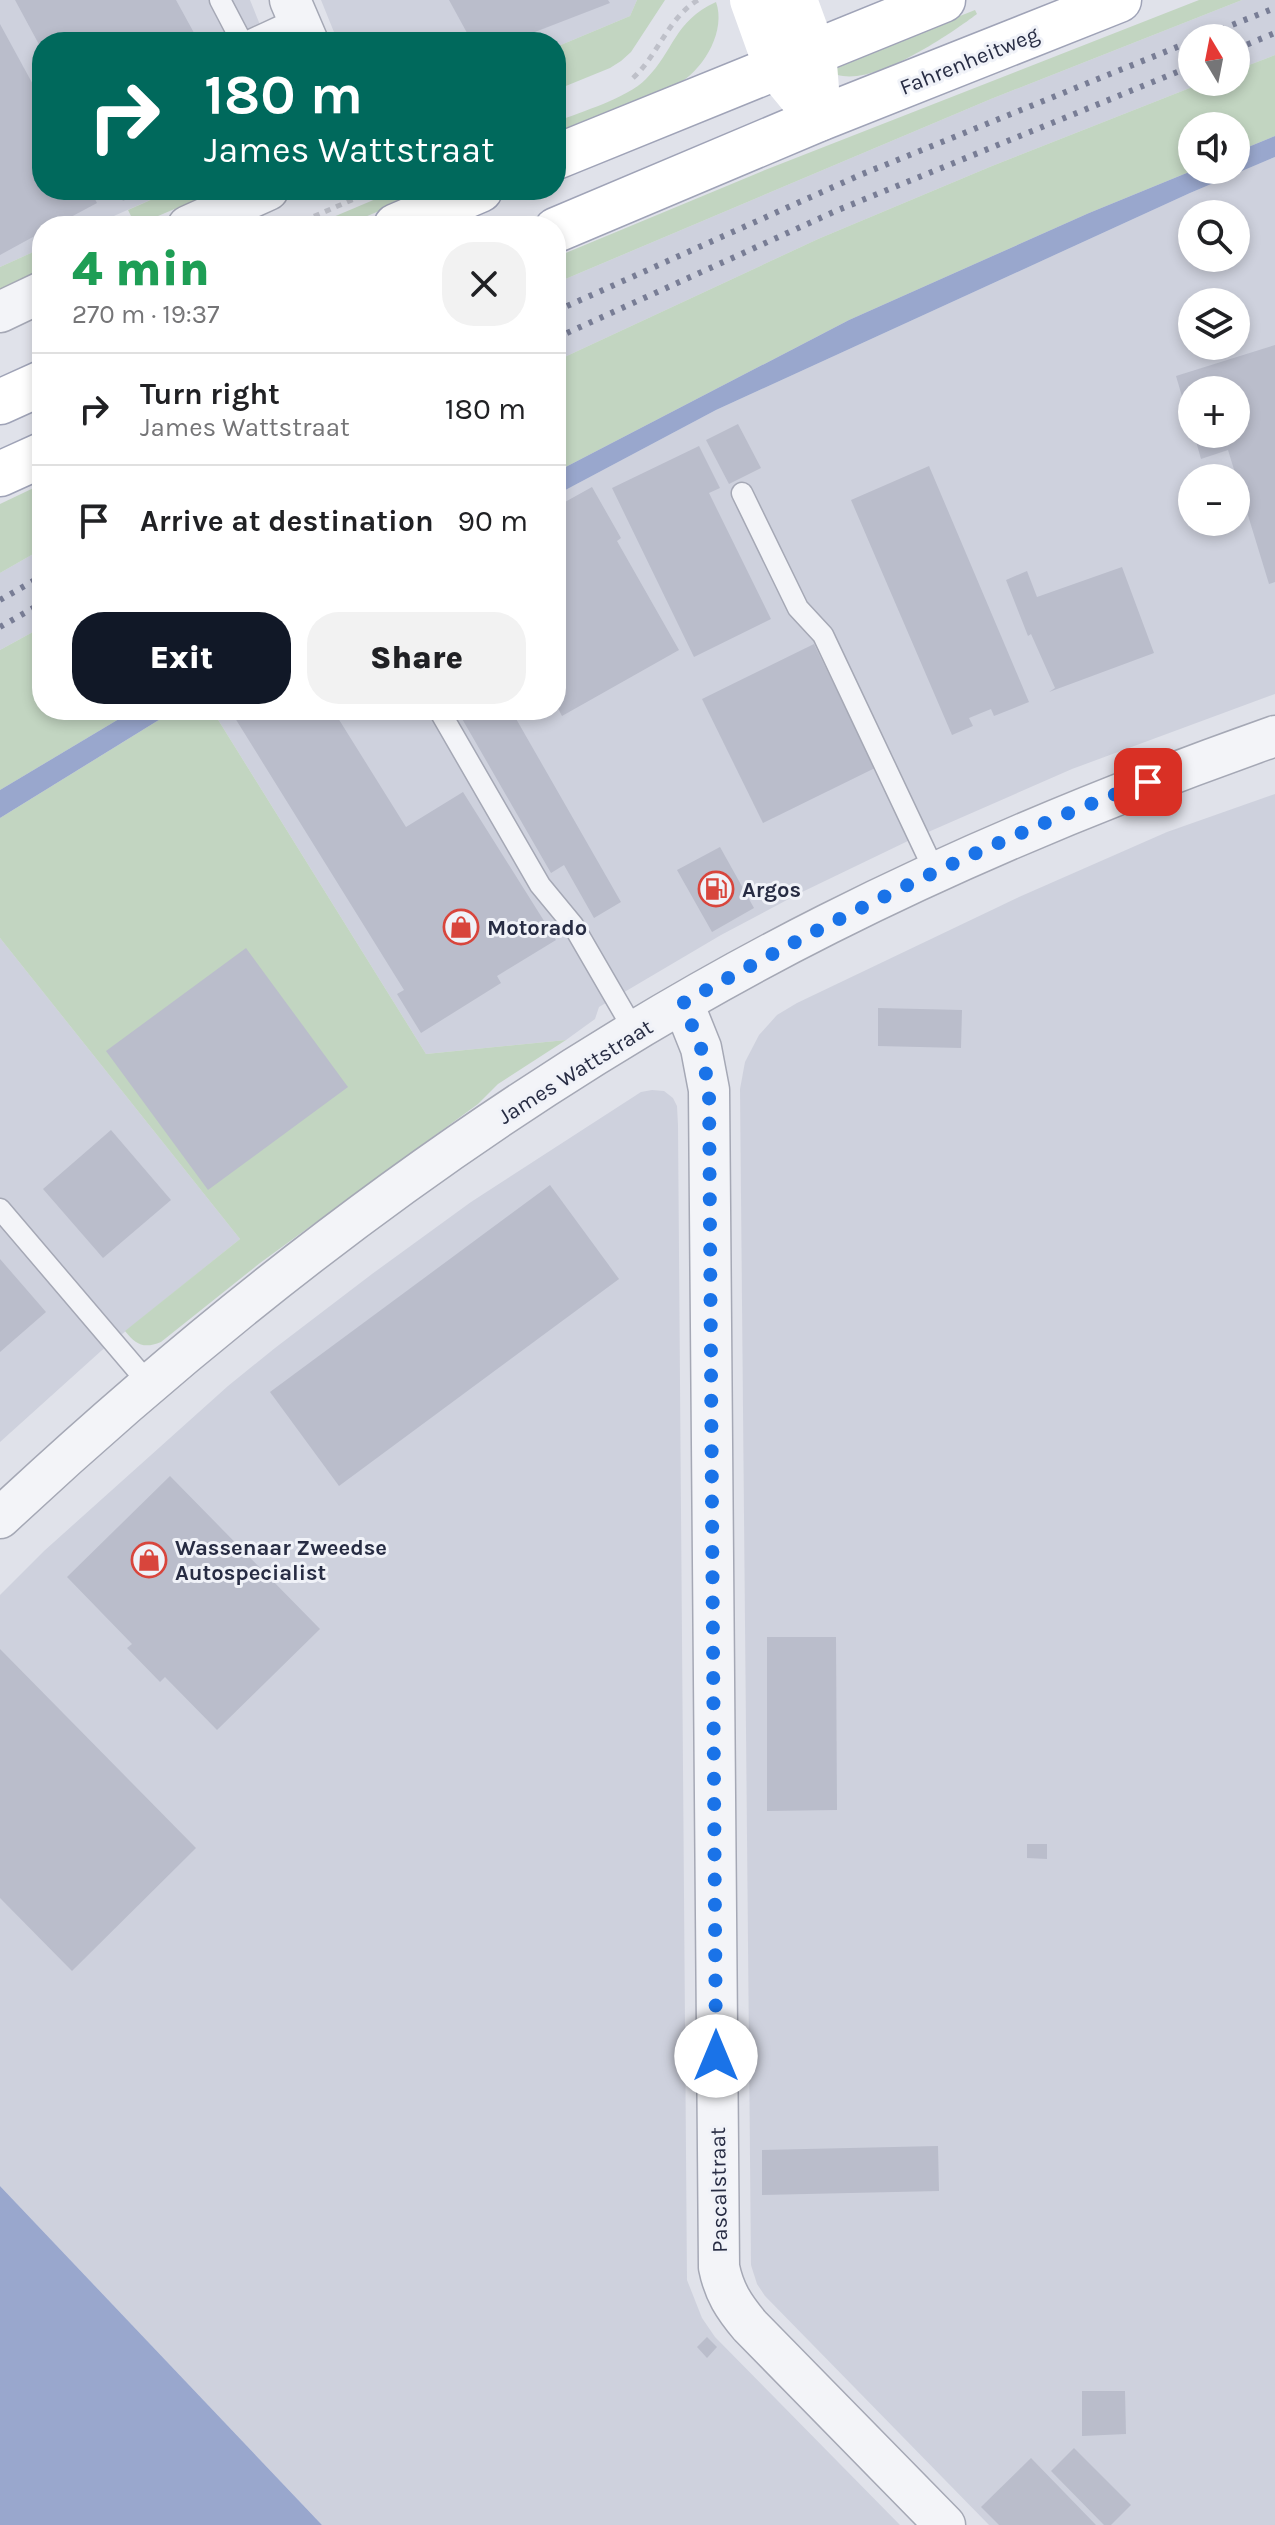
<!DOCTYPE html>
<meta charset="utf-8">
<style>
body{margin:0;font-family:Karla,sans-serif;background:#f2f2f2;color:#202124;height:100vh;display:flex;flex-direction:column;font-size:30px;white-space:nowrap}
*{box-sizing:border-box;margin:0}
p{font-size:26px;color:#757577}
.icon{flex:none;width:44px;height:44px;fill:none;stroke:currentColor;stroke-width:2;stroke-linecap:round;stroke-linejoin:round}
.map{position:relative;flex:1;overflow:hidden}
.side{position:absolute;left:32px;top:216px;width:534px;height:504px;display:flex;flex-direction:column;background:#fff;border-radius:32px;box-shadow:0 4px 12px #0003}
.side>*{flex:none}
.guide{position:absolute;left:32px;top:32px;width:534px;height:168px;border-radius:32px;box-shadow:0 4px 12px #0003;background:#00695c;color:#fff;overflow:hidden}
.needle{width:52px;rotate:350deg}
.controls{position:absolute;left:1178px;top:24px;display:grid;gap:16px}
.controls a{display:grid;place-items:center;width:72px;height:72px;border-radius:50%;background:#fff;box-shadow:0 4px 12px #0003;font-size:40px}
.pin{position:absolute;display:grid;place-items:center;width:68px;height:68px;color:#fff;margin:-34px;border-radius:16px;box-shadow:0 4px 12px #0006}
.me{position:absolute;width:88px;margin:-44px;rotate:0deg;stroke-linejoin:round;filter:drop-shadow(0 0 6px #0008)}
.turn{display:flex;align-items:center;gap:28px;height:168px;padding:0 40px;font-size:36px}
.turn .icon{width:104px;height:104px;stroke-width:2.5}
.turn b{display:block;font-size:56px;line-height:68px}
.round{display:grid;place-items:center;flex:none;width:84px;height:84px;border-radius:32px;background:#f2f2f2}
.head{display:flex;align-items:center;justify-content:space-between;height:136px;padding:0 40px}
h1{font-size:48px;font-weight:800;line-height:60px;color:#1e9e55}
.cta{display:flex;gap:16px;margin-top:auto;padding:16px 40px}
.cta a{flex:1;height:92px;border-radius:32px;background:#111827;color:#fff;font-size:32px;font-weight:800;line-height:92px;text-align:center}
.cta a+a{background:#f2f2f2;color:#202124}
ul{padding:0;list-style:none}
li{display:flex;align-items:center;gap:24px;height:112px;padding:0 40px;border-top:2px solid #e0e0e0}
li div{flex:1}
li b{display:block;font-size:30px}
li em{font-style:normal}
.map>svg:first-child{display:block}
.built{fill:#ced1dd;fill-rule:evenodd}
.green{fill:#c2d5c1}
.water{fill:#99a7cd}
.building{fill:#babdcb}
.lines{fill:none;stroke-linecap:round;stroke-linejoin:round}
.lane-casing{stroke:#a5a8b5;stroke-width:23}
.street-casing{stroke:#a5a8b5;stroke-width:43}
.primary-casing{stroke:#9fa3b7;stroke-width:47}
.path{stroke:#bec0c9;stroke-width:5;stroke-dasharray:6 6;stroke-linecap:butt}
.lane{stroke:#f3f4f8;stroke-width:20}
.street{stroke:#f3f4f8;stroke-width:40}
.secondary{stroke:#fff;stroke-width:44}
.primary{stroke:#fff;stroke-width:44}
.rail{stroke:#787d95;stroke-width:6;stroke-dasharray:4 8;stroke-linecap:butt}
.route{stroke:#1a73e8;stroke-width:14;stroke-dasharray:0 25.2}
.labels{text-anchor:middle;stroke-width:6;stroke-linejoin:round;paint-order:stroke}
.street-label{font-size:22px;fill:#272c43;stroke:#f0f2f8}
.poi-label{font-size:22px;font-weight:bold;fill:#272c43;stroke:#f0f2f8;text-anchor:start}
</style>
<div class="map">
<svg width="1275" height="2525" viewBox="0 0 1275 2525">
<rect width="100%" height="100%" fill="#e0e2ea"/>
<g class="built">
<path d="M0 0H250L267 42H42V190H173L91 226H42V248L0 267Z"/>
<path d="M321 0H637L630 16 556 47V42H338Z"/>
<path d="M1242 0H1275V55L1236 70V38H1192V82H1205L992 166 818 239 556 361V283L991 99Z"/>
<path d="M1275 157V694L1072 769 910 840 800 893 721 935 599 1007 595 1019 566 1040 426 1054 212 710H556V495L716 410 1190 193ZM1192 214H1236V258H1192ZM1192 302H1236V346H1192ZM1192 390H1236V434H1192ZM1192 478H1236V522H1192Z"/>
<path d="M42 549V627L0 650V573Z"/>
<path d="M1275 794V2525H989L765 2296 757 2284 751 2265 740 1089 745 1062 759 1035 777 1015 797 1003 1019 897 1167 832Z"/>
<path d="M0 938 240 1239 101 1351 0 1442Z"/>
<path d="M652 1090 664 1091 673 1098 677 1106 678 1125 687 2280 702 2318 715 2337 900 2525H322L0 2186V1595L44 1551 228 1386 275 1348 372 1274 471 1202 641 1092Z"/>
</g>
<g class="green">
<path d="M637 0H665L631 52 621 61 610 68 556 90V47L630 16Z"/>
<path d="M1199 0H1242L991 99 556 283V257L765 170Z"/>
<path d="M716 2C726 30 705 67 681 82 667 90 651 95 636 102 609 113 583 124 556 135V122C582 111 626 99 646 79 675 50 673 22 716 2Z"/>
<path d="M975 10 977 14C950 34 859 98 827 69Z"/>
<path d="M1275 55V136L1236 152V126H1192L1194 170 1089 213 849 320 556 472V361L818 239 992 166 1205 82H1236V70Z"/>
<path d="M173 190H219L144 222 133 220 128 210Z"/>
<path d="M397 190H428L344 226H312Z"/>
<path d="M42 248V270L0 289V267Z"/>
<path d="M42 484V549L0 573V504Z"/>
<path d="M42 627V710H134L0 790V650Z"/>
<path d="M175 710H212L426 1054 566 1040 498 1084 478 1104 260 1263 161 1342C144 1349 136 1345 125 1331L240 1239 0 938V818Z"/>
</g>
<g class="water">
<path d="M1275 136V157L1190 193 716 410 556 495V472L849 320 1089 213 1194 170H1236V152Z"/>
<path d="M134 710H175L0 818V790Z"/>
<path d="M0 2186 322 2525H0Z"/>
</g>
<g class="building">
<path d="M15 0H176L199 42H42V50Z"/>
<path d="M449 0H608L610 3 509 42H472Z"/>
<path d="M0 24 42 101V190H90L97 203 54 226H42V232L0 255Z"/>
<path d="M117 190H145L123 201Z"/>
<path d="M1275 345V582L1269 584 1228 450 1201 459 1194 434H1236V390H1192L1191 427 1176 376Z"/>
<path d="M738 424 761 468 729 484 706 440Z"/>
<path d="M699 446 720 488 709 493 771 619 694 657 612 488Z"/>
<path d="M929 466 1029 702 994 716 991 709 969 718 973 726 952 735 851 500Z"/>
<path d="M592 487 621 538 617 541 679 650 562 716 556 704V507Z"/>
<path d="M1122 567 1154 653 1049 692 1055 688 1031 634 1028 636 1006 580 1027 571 1037 597Z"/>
<path d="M814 644 875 768 763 823 702 699Z"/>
<path d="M230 710H333L406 827 463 792 556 940 497 976 501 983 421 1033 397 994 404 990Z"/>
<path d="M457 710H511L621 902 594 918 564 865 551 873Z"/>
<path d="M720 847 754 908 712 932 677 870Z"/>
<path d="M246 948 348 1087 208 1190 106 1051Z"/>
<path d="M878 1008 962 1010 961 1048 878 1046Z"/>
<path d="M111 1130 171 1200 103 1258 43 1189Z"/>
<path d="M550 1185 619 1279 339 1486 270 1392Z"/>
<path d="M0 1259 46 1312 0 1352Z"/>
<path d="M170 1476 320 1629 217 1730 165 1677 160 1682 127 1648 132 1644 67 1577Z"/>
<path d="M767 1637H836L837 1810 767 1811Z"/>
<path d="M0 1649 196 1848 72 1971 0 1898Z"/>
<path d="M1027 1844H1047V1859L1027 1858Z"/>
<path d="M938 2146 939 2191 762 2195V2150Z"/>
<path d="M707 2337 717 2347 707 2358 697 2347Z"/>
<path d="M1082 2391H1125L1126 2434 1082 2436Z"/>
<path d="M1074 2448 1131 2505 1111 2525H1104L1051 2471Z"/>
<path d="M1031 2458 1096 2525H999L981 2507Z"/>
</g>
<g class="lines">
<g class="lane-casing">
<g id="lane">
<path d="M220 0 242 42"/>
<path d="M246 42 298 18"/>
<path d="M742 493 798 608 823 635 935 872"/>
<path d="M439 710 540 885 573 925 635 1032"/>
<path d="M0 1209 150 1385"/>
</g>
</g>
<g class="street-casing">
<g id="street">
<path d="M290 0 308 42"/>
<path d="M188 226 268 190"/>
<path d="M0 312 42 292"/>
<path d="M683 1003 701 1048 709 1090 719 2267C724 2292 734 2307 750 2326L945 2525"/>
<path d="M0 1518C248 1286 524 1077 828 924 973 851 1122 790 1275 736"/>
</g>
</g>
<g class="primary-casing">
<g id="primary">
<path d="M556 157 943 0"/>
<path d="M396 226 480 190"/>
<path d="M556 230 819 119 1119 0"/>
<path d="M0 402 42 383"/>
<path d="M0 474 42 455"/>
</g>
</g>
<g class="path">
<path d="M633 78C659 54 667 19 698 0"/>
<path d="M292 226 370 192"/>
</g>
<use href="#lane" class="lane"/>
<use href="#street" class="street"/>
<g class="secondary">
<path d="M752 0 776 67 819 119"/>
<path d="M795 0 814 52 817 89"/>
</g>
<use href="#primary" class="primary"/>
<g class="rail">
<path d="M1199 38 1275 8"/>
<path d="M1236 49 1275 33"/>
<path d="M556 311 860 175 1192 41"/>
<path d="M556 338 838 210 1192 66"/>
<path d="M0 600 42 576"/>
<path d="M0 627 42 603"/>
</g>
</g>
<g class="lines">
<path class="route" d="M716 2056 709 1090 701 1048 683 1003C833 919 986 842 1148 782"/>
</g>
<defs>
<g id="fuel-ring" transform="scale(1.8)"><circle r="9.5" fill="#f0f2f8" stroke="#d8453c" stroke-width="1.5"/><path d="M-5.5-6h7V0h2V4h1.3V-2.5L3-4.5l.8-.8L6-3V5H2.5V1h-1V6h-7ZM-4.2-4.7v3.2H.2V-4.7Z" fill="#d8453c"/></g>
<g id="shop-ring" transform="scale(1.8)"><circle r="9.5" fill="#f0f2f8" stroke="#d8453c" stroke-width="1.5"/><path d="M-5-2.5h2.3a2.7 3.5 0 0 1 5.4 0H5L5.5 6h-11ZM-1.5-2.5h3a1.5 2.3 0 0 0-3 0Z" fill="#d8453c"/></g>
</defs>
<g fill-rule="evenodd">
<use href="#fuel-ring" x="716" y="889"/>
<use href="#shop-ring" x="461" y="927"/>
<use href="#shop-ring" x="149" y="1560"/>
</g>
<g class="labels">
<g class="street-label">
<text transform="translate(969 60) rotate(-22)" y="8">Fahrenheitweg</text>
<text transform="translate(575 1071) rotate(-32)" y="8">James Wattstraat</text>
<text transform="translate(718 2190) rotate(-91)" y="8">Pascalstraat</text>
</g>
<g class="poi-label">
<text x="742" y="897">Argos</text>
<text x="487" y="935">Motorado</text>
<text x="175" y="1555">Wassenaar Zweedse<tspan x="175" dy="25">Autospecialist</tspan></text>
</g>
</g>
</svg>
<div class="controls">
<a><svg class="needle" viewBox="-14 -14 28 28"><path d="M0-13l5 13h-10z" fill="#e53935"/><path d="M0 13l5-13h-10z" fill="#757577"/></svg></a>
<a><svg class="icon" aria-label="sound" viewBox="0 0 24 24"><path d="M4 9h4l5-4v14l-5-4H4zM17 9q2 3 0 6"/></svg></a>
<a><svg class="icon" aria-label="search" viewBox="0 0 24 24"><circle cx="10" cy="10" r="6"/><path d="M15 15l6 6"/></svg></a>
<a><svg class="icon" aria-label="layers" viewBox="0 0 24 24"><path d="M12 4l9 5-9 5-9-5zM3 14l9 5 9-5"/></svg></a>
<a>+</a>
<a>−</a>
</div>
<div class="pin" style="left:1148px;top:782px;background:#d93025"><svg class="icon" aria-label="arrive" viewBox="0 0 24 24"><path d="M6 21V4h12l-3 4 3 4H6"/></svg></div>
<svg class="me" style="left:716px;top:2056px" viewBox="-20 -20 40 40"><circle r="19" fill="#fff"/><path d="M0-13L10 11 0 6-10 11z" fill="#1a73e8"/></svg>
<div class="guide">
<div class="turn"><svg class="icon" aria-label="right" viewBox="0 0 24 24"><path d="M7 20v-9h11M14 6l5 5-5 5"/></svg><div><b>180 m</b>James Wattstraat</div></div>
</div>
<section class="side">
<div class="head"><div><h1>4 min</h1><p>270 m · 19:37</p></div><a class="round"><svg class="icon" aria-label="close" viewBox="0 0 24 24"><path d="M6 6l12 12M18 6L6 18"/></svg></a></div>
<ul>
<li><svg class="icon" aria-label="right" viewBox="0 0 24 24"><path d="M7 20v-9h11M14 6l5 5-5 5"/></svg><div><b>Turn right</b><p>James Wattstraat</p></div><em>180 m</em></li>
<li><svg class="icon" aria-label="arrive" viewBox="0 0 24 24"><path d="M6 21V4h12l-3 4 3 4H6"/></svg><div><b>Arrive at destination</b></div><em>90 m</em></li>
</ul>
<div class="cta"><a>Exit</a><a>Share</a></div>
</section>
</div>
